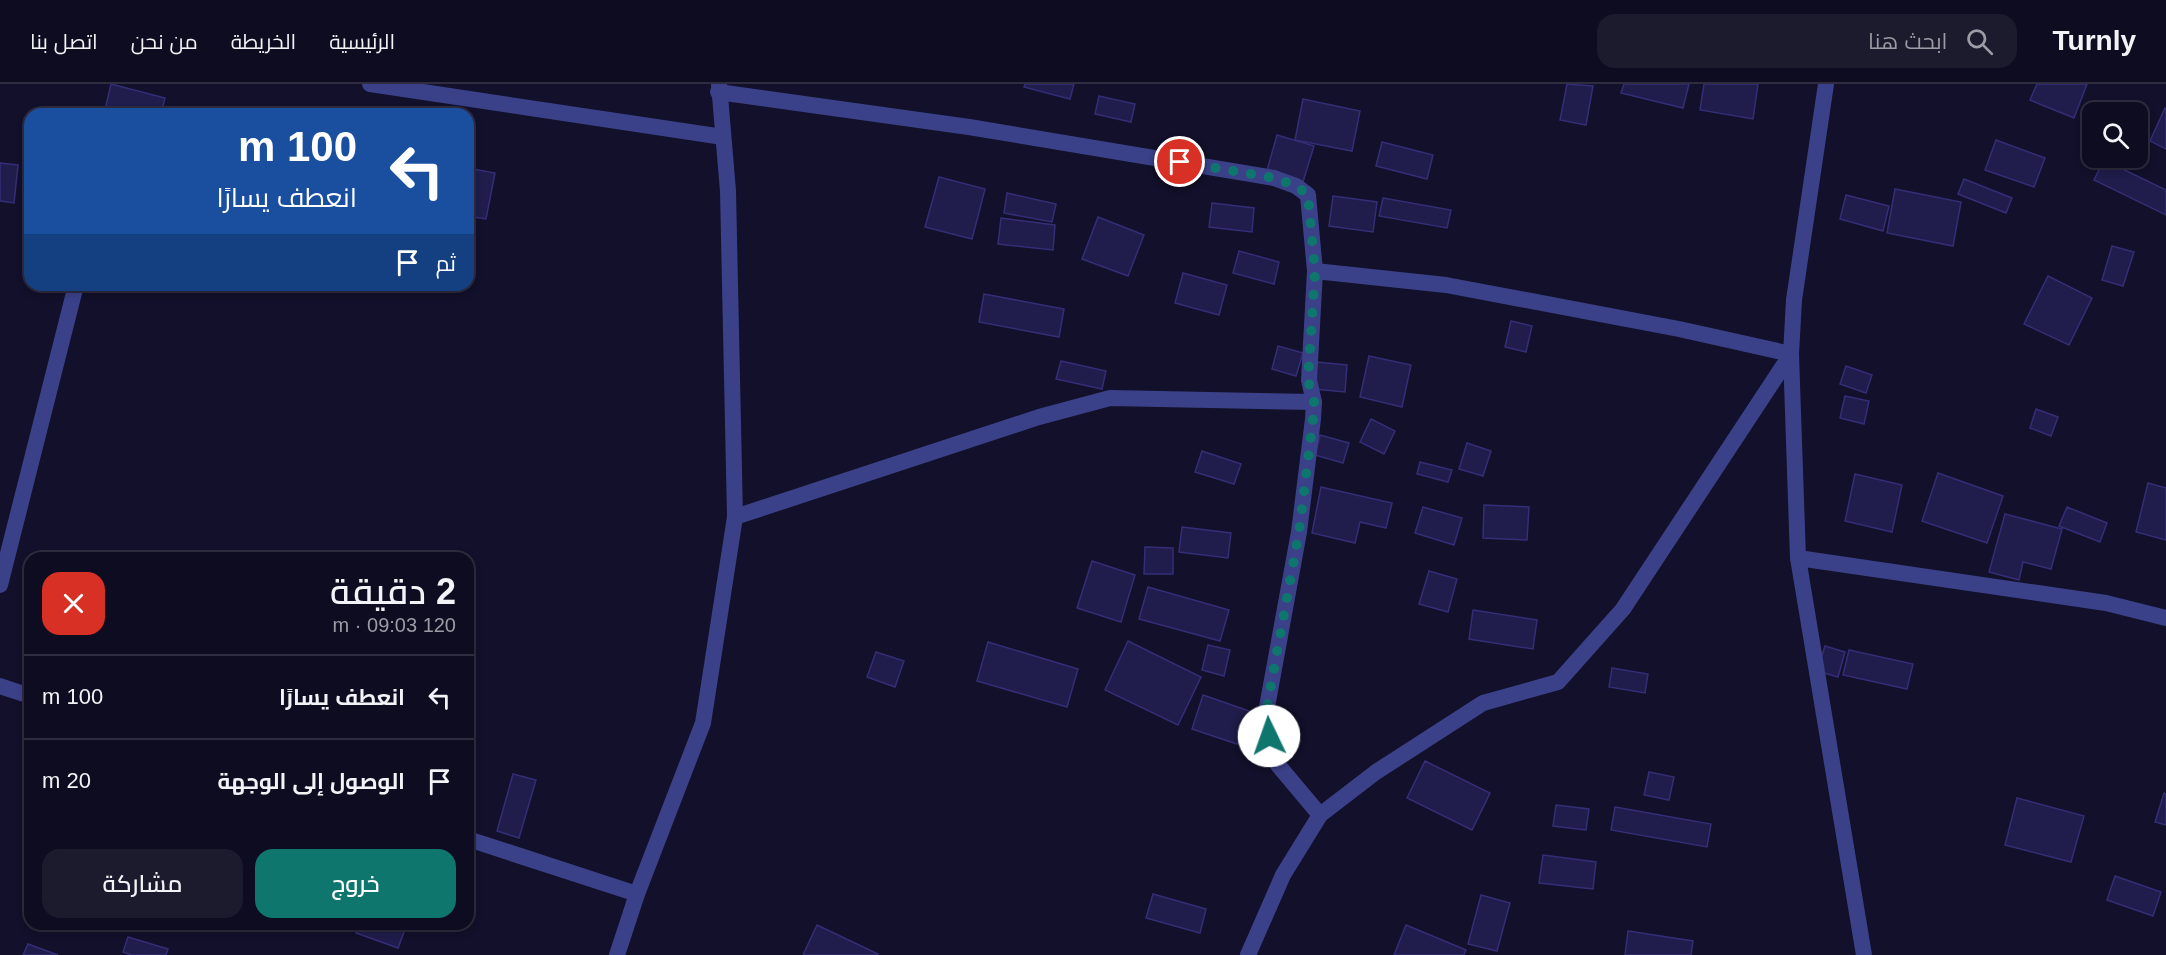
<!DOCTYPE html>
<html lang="ar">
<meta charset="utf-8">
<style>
body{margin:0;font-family:Helvetica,Cairo,sans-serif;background:#1c1a2d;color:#f1f3f6;direction:rtl;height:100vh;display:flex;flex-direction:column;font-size:22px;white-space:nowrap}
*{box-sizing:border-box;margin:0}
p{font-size:20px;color:#9b9ba5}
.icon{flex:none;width:33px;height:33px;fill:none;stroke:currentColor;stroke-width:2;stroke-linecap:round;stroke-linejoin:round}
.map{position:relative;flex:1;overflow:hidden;direction:ltr}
.details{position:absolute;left:24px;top:468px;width:450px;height:378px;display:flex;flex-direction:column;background:#0e0c20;border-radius:18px;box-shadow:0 3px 9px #0003,0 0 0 2px #2e2c3e;direction:rtl}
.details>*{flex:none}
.banner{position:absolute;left:24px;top:24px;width:450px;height:183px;border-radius:18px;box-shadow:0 3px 9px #0003,0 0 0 2px #2e2c3e;direction:rtl;background:#1a4fa0;color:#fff;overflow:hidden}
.fabs{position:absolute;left:2082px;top:18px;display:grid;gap:12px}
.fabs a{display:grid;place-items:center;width:66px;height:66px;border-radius:12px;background:#0e0c20;box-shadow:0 3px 9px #0003,0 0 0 2px #2e2c3e;font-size:30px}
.pin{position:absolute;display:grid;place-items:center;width:51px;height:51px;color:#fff;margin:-26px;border:3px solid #fff;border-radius:50%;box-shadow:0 2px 6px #0007}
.me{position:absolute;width:66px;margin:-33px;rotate:357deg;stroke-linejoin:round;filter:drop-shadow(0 0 4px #0008)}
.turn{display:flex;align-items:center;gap:21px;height:126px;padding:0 18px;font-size:27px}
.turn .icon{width:78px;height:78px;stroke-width:2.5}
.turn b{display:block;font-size:42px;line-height:51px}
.then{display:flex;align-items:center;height:57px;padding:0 18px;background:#0003;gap:12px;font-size:22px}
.round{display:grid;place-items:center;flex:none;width:63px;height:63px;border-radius:18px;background:#1c1a2d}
.overview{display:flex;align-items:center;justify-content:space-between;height:102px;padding:0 18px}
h1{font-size:36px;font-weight:600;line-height:45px}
.primary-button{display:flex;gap:12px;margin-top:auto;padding:12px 18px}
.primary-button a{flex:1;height:69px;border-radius:18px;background:#0f766e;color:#fff;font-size:24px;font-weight:600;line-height:69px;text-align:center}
.primary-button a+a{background:#1c1a2d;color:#f1f3f6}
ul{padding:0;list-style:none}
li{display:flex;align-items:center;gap:18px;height:84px;padding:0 18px;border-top:2px solid #2e2c3e}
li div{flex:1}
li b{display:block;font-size:22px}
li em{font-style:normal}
header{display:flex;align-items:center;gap:36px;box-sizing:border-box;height:84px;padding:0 30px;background:#0e0c20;border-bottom:2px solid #2e2c3e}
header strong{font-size:28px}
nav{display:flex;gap:33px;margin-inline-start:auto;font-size:21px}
.search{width:420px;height:54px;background:#1c1a2d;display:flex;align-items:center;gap:15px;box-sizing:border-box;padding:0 21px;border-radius:18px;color:#9b9ba5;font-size:22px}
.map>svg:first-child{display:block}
.building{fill:#201c4b;stroke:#342e77;stroke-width:1.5}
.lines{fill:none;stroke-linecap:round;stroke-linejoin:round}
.minor{stroke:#3b4189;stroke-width:16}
.route{stroke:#0f766e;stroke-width:10;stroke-dasharray:0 18}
</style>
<header>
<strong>Turnly</strong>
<div class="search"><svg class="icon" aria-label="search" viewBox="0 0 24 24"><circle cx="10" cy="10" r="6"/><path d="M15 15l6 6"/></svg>ابحث هنا</div>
<nav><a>الرئيسية</a><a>الخريطة</a><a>من نحن</a><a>اتصل بنا</a></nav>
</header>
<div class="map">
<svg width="2166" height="871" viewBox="0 0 2166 871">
<rect width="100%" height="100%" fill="#12102a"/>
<g class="building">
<path d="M111 0 165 14 161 30H104Z"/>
<path d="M1025 0H1074L1070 15 1024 3Z"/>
<path d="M1567 0 1593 2 1586 41 1560 36Z"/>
<path d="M1624 0H1689L1683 24 1621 9Z"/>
<path d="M1704 0H1758L1753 35 1700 26Z"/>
<path d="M2037 0H2087L2074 34 2030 16Z"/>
<path d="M1099 12 1135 20 1131 38 1095 30Z"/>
<path d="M1303 15 1360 27 1352 67 1295 56Z"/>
<path d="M2165 24 2166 25V65L2150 57Z"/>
<path d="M1277 51 1314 62 1302 101 1266 90Z"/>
<path d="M1996 56 2045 74 2034 103 1985 86Z"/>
<path d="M1382 58 1433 71 1427 95 1376 82Z"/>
<path d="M2104 76 2166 106V131L2094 96Z"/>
<path d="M0 79 18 81 14 119 0 117Z"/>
<path d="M468 84 495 89 486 135 468 132Z"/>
<path d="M939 93 985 105 972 155 925 143Z"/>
<path d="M1964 95 2012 114 2006 129 1958 110Z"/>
<path d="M1895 105 1961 118 1953 162 1887 149Z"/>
<path d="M1007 109 1056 120 1052 138 1004 129Z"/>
<path d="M1846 111 1889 122 1883 147 1840 135Z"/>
<path d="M1333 112 1377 118 1373 148 1329 142Z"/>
<path d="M1383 114 1451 126 1447 144 1379 132Z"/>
<path d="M1212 119 1254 124 1252 148 1209 143Z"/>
<path d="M1098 133 1144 151 1128 192 1082 175Z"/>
<path d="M1001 134 1055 141 1053 166 998 160Z"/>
<path d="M2112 162 2134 168 2123 202 2102 196Z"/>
<path d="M1239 167 1279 178 1274 200 1233 189Z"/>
<path d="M1183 189 1227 201 1219 231 1175 219Z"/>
<path d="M2048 192 2092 214 2069 261 2024 240Z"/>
<path d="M984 210 1064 225 1059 253 979 238Z"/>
<path d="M1511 237 1532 242 1526 268 1505 263Z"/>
<path d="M1278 262 1303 269 1296 292 1272 285Z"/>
<path d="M1369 272 1411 281 1402 323 1360 313Z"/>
<path d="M1061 277 1106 287 1102 305 1056 295Z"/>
<path d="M1316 278 1347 281 1345 308 1314 305Z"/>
<path d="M1846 282 1872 291 1866 309 1840 300Z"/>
<path d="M1845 312 1869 317 1864 340 1840 334Z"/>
<path d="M2036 325 2058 333 2051 352 2030 344Z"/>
<path d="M1371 335 1395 347 1384 370 1360 358Z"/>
<path d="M1320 351 1349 359 1343 379 1315 371Z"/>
<path d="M1467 359 1491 367 1483 392 1459 385Z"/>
<path d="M1202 367 1241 380 1234 400 1195 388Z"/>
<path d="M1420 378 1452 386 1448 398 1417 390Z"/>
<path d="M1938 389 2003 412 1987 459 1922 437Z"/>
<path d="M1855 390 1902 401 1892 448 1845 437Z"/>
<path d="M2148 399 2166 404V456L2136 448Z"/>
<path d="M1321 403 1392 419 1386 444 1360 438 1355 459 1312 449Z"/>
<path d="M1484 421 1529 423 1527 456 1483 454Z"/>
<path d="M1423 423 1462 434 1454 461 1415 449Z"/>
<path d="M2067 423 2107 439 2100 458 2059 442Z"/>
<path d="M2005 430 2062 445 2051 485 2023 478 2019 496 1989 488Z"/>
<path d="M1182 443 1231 449 1228 474 1179 468Z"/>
<path d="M1145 463 1173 464V490H1144Z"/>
<path d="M1092 477 1135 491 1121 538 1077 524Z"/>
<path d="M1429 487 1457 495 1448 528 1419 520Z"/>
<path d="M1148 503 1229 526 1220 557 1139 535Z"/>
<path d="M1473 526 1537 536 1533 565 1469 555Z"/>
<path d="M1128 557 1201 593 1178 641 1105 606Z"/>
<path d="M988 558 1078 585 1067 623 977 597Z"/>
<path d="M1208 561 1230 566 1224 592 1202 586Z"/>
<path d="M1825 562 1845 568 1838 593 1817 587Z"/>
<path d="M1849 566 1913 580 1907 605 1843 591Z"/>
<path d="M876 568 904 577 895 603 867 593Z"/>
<path d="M1612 584 1648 590 1645 609 1609 603Z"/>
<path d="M1203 611 1249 627 1237 660 1192 645Z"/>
<path d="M1425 677 1490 709 1472 746 1407 714Z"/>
<path d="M1649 688 1674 693 1669 716 1644 711Z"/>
<path d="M513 690 536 696 519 754 497 747Z"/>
<path d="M2164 709 2166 710V741L2155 738Z"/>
<path d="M2017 714 2084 732 2071 778 2005 761Z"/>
<path d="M1556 721 1589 725 1586 746 1553 742Z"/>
<path d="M1615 723 1711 740 1707 763 1611 746Z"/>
<path d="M1543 771 1596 778 1593 805 1539 799Z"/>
<path d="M2115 792 2161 808 2153 832 2107 816Z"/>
<path d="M1153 810 1206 825 1200 849 1146 834Z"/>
<path d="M1481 811 1510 819 1497 867 1468 860Z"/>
<path d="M359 840H407L398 864 356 849Z"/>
<path d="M817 841 878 870 877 871H803Z"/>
<path d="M1406 841 1466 866 1464 871H1394Z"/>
<path d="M1628 847 1693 857 1691 871H1625Z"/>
<path d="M128 853 168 865 166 871H132L123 868Z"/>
<path d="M28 860 58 871H23Z"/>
</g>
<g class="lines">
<g class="minor">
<path d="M370 0 723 53"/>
<path d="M718 8 969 43 1274 94 1296 102 1308 111 1315 187 1309 296 1314 318 1313 335 1299 448 1267 623 1269 652 1278 681 1320 731"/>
<path d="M1315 187 1446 201 1679 245 1791 270 1798 474 1864 871"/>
<path d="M735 433 1039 333 1110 314 1314 318"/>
<path d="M1798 474 2106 519 2166 534"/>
<path d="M0 501 76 201"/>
<path d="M0 602 30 612"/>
<path d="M468 755 637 810"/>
<path d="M617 871 637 810 703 639 735 433 728 107 719 0"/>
<path d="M1248 871 1283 791 1320 731 1376 688 1483 619 1558 598 1623 525 1791 270 1794 216 1826 0"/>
</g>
</g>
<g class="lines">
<path class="route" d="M1180 78 1274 94 1296 102 1308 111 1315 188 1308 296 1314 318 1313 335 1299 448 1267 623 1269 652"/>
</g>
</svg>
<div class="fabs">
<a><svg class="icon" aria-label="search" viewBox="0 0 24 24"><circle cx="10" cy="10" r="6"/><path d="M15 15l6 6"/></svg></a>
</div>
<div class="pin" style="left:1180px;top:78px;background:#d93025"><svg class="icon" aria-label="arrive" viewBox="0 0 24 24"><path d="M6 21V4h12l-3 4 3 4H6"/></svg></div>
<svg class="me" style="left:1269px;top:652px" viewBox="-20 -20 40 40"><circle r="19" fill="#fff"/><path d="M0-13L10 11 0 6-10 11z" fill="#0f766e"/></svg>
<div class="banner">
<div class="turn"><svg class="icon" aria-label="left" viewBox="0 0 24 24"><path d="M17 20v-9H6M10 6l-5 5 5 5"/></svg><div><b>100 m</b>انعطف يسارًا</div></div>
<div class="then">ثم<svg class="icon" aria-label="arrive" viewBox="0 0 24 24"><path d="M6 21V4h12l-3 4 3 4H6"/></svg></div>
</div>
<section class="details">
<div class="overview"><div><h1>2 دقيقة</h1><p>120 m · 09:03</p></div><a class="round" style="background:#d93025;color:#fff"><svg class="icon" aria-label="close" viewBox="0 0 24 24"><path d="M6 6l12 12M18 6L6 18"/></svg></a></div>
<ul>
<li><svg class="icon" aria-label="left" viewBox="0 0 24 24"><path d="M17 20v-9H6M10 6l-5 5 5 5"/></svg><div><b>انعطف يسارًا</b></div><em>100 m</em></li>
<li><svg class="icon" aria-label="arrive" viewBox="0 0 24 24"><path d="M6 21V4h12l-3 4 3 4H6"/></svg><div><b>الوصول إلى الوجهة</b></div><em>20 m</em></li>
</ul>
<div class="primary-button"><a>خروج</a><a>مشاركة</a></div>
</section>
</div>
